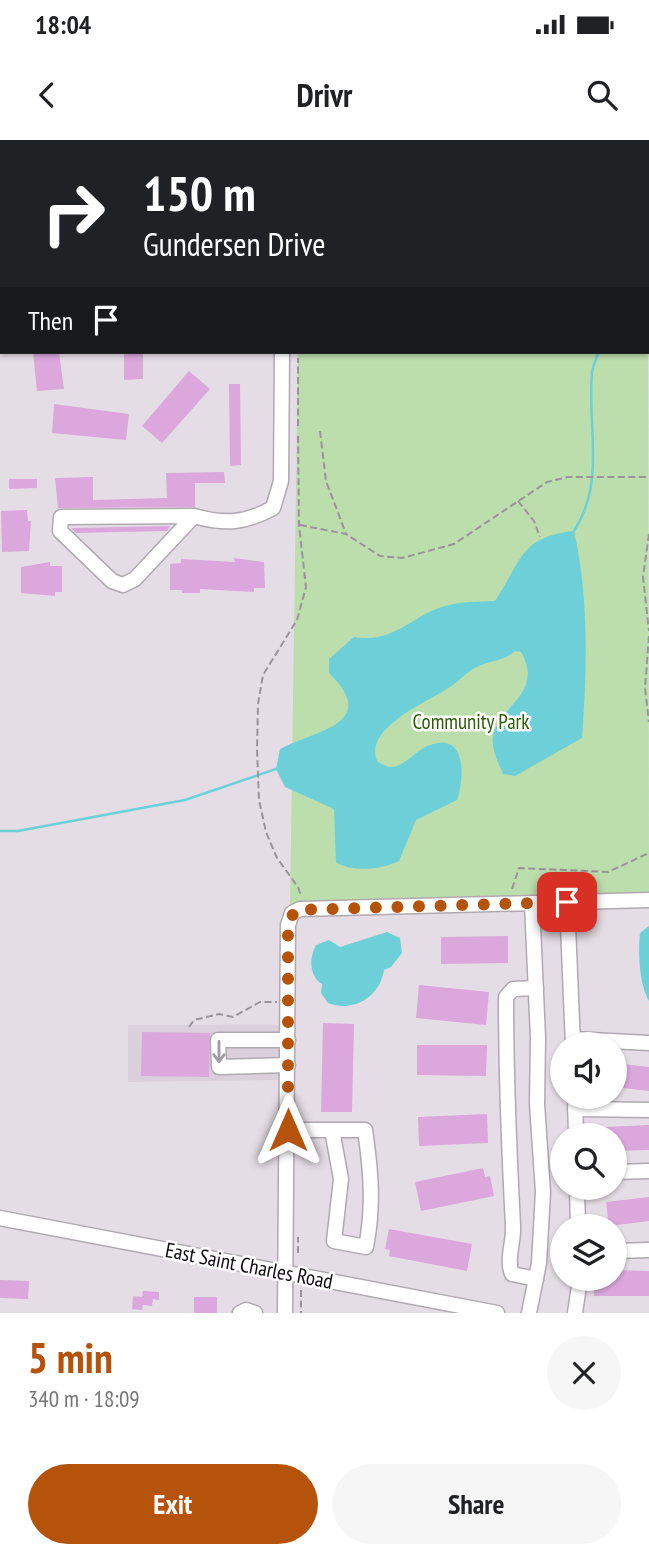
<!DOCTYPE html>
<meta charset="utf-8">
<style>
body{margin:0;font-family:"PT Sans Narrow",sans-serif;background:#f6f6f6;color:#202124;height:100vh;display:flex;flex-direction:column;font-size:26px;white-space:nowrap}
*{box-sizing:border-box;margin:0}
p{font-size:23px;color:#757577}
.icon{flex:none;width:38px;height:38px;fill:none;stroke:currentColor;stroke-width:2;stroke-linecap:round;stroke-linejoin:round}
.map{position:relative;height:1173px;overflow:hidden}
.panel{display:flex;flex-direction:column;background:#fff;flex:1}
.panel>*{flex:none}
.guide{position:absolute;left:0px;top:0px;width:649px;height:214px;box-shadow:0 2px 5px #0004;background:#202124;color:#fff;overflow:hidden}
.tools{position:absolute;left:550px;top:892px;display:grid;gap:14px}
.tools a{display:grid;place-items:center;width:77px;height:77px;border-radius:50%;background:#fff;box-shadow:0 2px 5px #0004;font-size:35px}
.pin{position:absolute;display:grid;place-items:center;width:60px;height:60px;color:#fff;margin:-30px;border-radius:14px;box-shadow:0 4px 10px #0006}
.me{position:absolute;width:77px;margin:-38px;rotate:0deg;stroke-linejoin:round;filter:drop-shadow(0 0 5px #0008)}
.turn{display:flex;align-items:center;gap:24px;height:147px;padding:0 28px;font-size:32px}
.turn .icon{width:91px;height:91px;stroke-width:2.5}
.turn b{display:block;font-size:49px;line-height:60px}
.then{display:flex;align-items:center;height:66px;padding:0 28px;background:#0003;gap:14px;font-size:26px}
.round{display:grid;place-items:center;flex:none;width:74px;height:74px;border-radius:37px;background:#f6f6f6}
.head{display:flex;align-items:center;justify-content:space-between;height:119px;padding:0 28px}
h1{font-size:42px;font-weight:800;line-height:52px;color:#b45309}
.cta{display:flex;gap:14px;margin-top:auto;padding:14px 28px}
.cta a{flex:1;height:80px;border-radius:42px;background:#b45309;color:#fff;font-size:28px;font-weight:800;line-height:80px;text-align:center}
.cta a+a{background:#f6f6f6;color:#202124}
.status{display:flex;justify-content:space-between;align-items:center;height:49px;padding:0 35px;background:#fff;direction:ltr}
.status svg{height:19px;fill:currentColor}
header{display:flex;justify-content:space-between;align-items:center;height:91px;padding:0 28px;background:#fff;font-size:32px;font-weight:800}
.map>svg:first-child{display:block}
.built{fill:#dccfdc}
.green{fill:#bcdeac}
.water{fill:#6dd0d9}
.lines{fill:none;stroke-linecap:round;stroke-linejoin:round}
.stream{stroke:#6dd0d9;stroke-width:2.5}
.building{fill:#dba7dd}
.minor-casing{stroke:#b0a9b1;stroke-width:17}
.path{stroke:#9a939a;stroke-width:2;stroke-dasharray:7 3.5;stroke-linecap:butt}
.minor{stroke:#fff;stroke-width:14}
.oneway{stroke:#9f9d9f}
.route{stroke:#b45309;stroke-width:12;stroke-dasharray:0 21.6}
.labels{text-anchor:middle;stroke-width:5;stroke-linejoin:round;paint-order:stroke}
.park-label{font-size:21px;fill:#2d5e05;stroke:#fff}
.street-label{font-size:21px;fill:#0e0b0e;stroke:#fff}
</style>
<div class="status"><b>18:04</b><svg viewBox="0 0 49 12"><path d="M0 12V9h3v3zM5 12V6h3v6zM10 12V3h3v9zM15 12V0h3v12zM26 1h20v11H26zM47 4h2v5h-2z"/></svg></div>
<header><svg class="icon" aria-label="back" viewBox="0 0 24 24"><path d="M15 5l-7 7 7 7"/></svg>Drivr<svg class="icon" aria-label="search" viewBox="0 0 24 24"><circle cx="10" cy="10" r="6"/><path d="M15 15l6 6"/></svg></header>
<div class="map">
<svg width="649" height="1173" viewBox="0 0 649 1173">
<rect width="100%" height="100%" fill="#e5dde5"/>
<g class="built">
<path d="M288 0H649V116L648 2Z"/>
<path d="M128 885H284L280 940 128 942Z"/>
</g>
<path class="green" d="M648 116 649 758 290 766 298 212H648Z"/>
<g class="water">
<path d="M574 391C589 456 587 531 582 598L515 636 503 634C498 622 491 609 493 596 498 566 545 554 521 512L515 511C503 522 485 521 471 530 464 535 458 542 450 547 428 562 364 587 377 621 384 625 389 629 397 626 409 621 418 609 430 605 466 591 465 637 457 660L416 680 399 721C380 730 355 732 336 723L334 669 285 647 276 629 280 609C316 590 381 584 329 533V519L354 497C394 504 412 475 445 466 460 461 479 462 495 461 522 421 519 397 574 391Z"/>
<path d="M649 786V861C639 844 638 813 640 793Z"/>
<path d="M387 792 400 798 402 813 391 827 384 830C380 857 353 873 328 863L321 853 322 844C309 836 309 818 316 805L329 800 340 807Z"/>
</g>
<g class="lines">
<g class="stream">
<path d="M648 168 649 167"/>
<path d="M574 391C606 342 587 286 592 232 593 225 597 219 598 212"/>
<path d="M0 691H18L185 660 276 629"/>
</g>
</g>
<g class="building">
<path d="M33 212H59L64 249 37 251Z"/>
<path d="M124 212 143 214V239L124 240Z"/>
<path d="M189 231 210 249 162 303 142 286Z"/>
<path d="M229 244H240L241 325 230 326Z"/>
<path d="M54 264 129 274 126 300 52 293Z"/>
<path d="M224 332 225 343H195V367L58 368 55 338 93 337V360L167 358 166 333Z"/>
<path d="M9 339H37V348L9 349Z"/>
<path d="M27 370 28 381H31L29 411 2 412 1 371Z"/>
<path d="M170 386 167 391 119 392 76 393 71 388Z"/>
<path d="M234 418 264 422 265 448H254V452L200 449V453H182V450H170V424L181 423V419L235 422Z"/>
<path d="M50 422V426H62V452H55V456L21 453V427Z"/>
<path d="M508 796V823L441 824V797Z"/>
<path d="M419 845 489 852 486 885 416 878Z"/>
<path d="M323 883 354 884 352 972H321Z"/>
<path d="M142 892 210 893 209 937 141 936Z"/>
<path d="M417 905H487L486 936 417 935Z"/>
<path d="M614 923 649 927V951L614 947Z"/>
<path d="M487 974 488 1003 419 1006 418 977Z"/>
<path d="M649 985V1010L614 1011V996H605V987Z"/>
<path d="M483 1028 485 1037 490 1036 494 1056 421 1071 415 1042Z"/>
<path d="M649 1057V1081L609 1086 606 1062Z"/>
<path d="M389 1089 472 1104 467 1131 389 1116 390 1110 385 1109Z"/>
<path d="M614 1130 649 1131V1156H594V1139H614Z"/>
<path d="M0 1140 29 1141 28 1159 0 1158Z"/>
<path d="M143 1151 159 1152V1160L153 1159 152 1166 143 1165 142 1170 132 1169 133 1156 142 1157Z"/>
<rect x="194" y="1157" width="23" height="16"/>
</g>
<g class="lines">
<g class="minor-casing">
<g id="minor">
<path d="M320 0V2"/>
<path d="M435 0 437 2"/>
<path d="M487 0V2"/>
<path d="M521 0V2"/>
<path d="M283 2V0"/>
<path d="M596 2V0"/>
<path d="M194 376 61 377 60 391 112 441 123 445 135 439 194 376C226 385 245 383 273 368L281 341 282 212"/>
<path d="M567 762 573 905"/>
<path d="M573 899 649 903"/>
<path d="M288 900H218L219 927 288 925"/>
<path d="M575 957 576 996"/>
<path d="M575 969 649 970"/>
<path d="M288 990H365C371 1031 374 1066 366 1107L334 1101 341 1039 332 990"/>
<path d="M614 1032 649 1031"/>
<path d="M577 1048 578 1087"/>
<path d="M0 1078 497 1173"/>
<path d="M614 1111 649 1110"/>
<path d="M536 1139 512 1134C506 1119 514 1102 513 1086 509 1009 506 934 506 857L513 849 536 848"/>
<path d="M240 1173 246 1170 255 1173"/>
<path d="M285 1173 288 785 292 773 300 769 649 760"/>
<path d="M529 1173 539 1123 543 1052 537 964 538 898 532 763"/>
<path d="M575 1173 580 1139"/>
</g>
</g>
<g class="path">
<path d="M300 2V0"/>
<path d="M298 286V218"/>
<path d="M320 291 326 341 346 394"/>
<path d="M298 296 299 385 306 447 297 480 263 535 258 564 257 609 259 660 266 692 277 718 298 747 301 756"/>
<path d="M518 361 534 381 540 397"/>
<path d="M300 385 346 394 380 416 402 418 454 404 547 342 568 337H649"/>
<path d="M649 394 643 437 649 491"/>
<path d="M649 496 645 548 649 582"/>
<path d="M512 749 519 728 608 732 649 713"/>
<path d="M189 887 194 880 219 874 233 877 260 862H277"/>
<path d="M298 1113V1097"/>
<path d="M301 1150V1173"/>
</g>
<use href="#minor" class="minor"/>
</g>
<defs><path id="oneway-shaft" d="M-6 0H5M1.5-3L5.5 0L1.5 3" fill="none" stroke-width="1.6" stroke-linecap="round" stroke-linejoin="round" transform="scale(1.75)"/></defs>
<use class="oneway" href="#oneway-shaft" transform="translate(219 912) rotate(90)"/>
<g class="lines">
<path class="route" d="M288 990V785L295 770 567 762"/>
</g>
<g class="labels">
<g class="park-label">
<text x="471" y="589">Community Park</text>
</g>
<g class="street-label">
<text transform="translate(249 1126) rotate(11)" y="7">East Saint Charles Road</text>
</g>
</g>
</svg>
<div class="tools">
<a><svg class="icon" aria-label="sound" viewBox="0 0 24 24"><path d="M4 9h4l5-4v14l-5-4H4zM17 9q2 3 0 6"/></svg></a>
<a><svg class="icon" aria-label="search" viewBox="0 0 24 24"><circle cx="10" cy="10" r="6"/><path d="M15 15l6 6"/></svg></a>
<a><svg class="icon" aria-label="layers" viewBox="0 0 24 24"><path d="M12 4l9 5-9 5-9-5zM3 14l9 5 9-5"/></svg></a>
</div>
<div class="pin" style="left:567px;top:762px;background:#d93025"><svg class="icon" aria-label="arrive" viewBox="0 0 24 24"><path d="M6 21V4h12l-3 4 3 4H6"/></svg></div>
<svg class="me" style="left:288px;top:990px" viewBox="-20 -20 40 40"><path d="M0-17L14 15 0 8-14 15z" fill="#b45309" stroke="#fff" stroke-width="4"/></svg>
<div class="guide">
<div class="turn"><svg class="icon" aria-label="right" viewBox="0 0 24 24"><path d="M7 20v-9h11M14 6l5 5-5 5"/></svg><div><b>150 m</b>Gundersen Drive</div></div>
<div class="then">Then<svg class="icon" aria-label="arrive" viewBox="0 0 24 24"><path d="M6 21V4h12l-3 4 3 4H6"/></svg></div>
</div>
</div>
<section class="panel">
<div class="head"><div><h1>5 min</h1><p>340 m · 18:09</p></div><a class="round"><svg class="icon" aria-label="close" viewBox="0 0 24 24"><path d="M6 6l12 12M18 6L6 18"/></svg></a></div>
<div class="cta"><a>Exit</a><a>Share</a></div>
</section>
